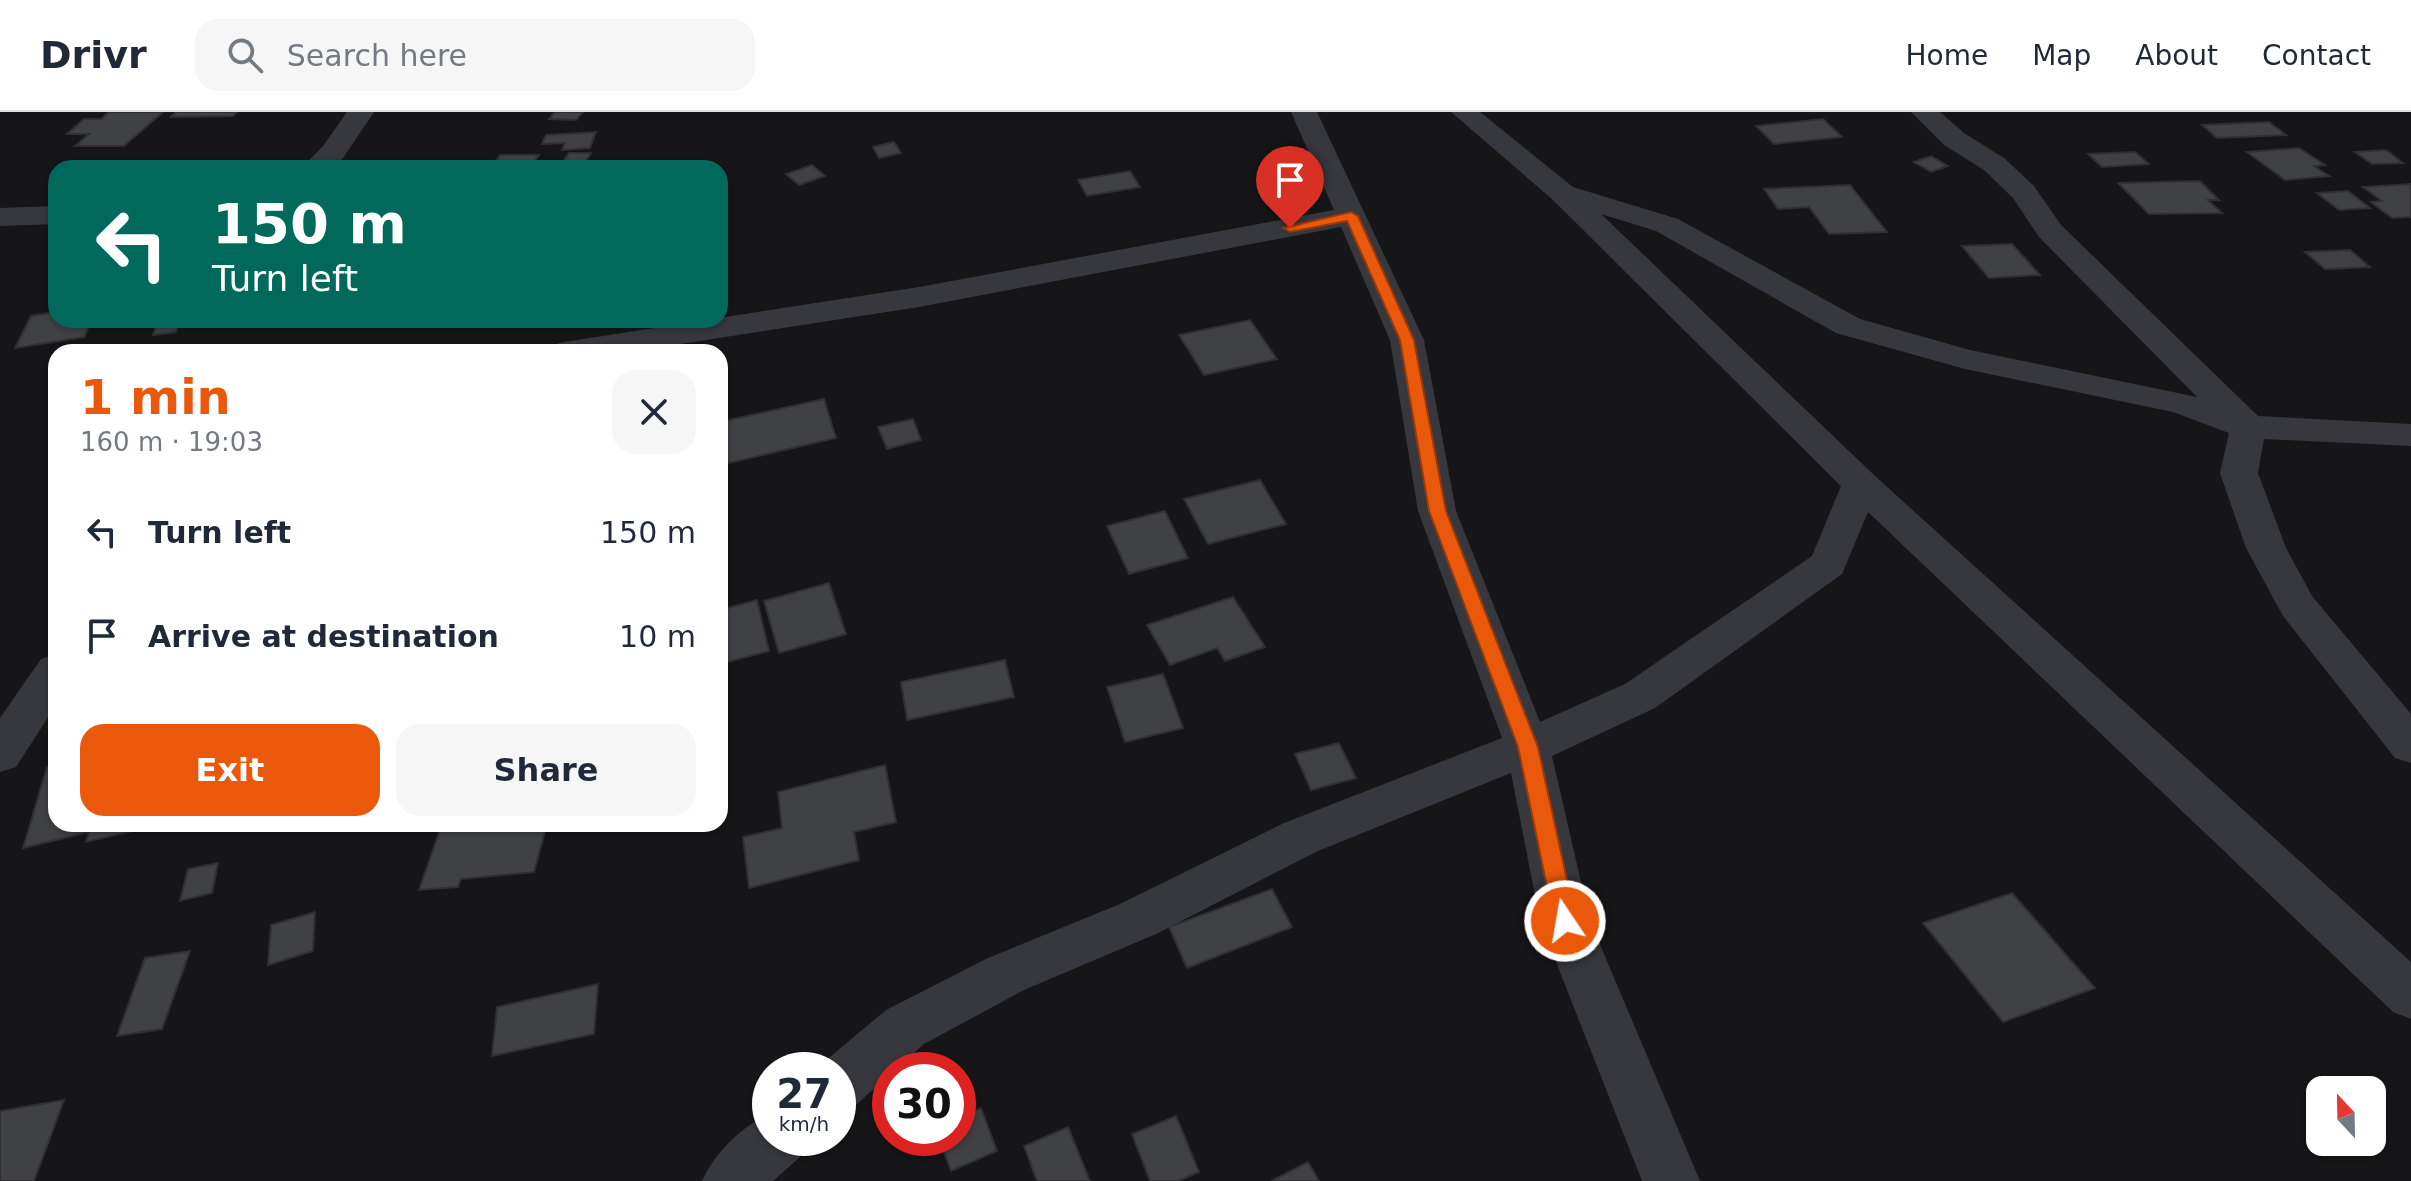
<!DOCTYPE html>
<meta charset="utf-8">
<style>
body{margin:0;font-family:"DejaVu Sans",sans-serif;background:#f6f6f7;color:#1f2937;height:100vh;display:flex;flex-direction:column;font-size:30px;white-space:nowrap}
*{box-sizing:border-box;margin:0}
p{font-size:26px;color:#747a83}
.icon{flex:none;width:44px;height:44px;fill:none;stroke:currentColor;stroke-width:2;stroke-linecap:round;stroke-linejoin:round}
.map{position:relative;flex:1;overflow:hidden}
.side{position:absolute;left:48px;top:232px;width:680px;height:488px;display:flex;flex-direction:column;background:#fff;border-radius:24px;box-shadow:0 2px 6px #0004}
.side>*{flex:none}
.hud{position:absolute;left:48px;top:48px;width:680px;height:168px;border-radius:24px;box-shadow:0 2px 6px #0004;background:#00695c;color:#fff;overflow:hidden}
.needle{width:52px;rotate:338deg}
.controls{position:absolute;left:2306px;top:964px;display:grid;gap:16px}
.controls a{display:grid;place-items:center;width:80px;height:80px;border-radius:16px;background:#fff;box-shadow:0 2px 6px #0004;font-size:40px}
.speed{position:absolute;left:752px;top:940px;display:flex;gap:16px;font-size:40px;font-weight:700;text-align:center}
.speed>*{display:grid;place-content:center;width:104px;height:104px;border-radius:50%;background:#fff;box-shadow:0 2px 6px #0004;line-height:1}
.speed small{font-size:20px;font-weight:400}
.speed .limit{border:12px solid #d22;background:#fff;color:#111}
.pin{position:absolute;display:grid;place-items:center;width:68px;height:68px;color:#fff;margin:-82px -34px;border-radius:50% 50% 50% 0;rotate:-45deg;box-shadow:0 0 8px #0007}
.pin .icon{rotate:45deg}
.me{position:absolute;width:88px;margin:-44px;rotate:348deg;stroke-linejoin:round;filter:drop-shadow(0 0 6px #0008)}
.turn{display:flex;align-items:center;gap:28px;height:168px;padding:0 32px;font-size:36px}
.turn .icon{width:104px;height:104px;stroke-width:2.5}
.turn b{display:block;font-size:56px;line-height:68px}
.round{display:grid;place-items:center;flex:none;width:84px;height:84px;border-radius:24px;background:#f6f6f7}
.head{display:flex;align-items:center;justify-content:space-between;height:136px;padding:0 32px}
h1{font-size:48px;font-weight:700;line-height:60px;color:#ea580c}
.cta{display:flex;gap:16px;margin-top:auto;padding:16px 32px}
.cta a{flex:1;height:92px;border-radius:24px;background:#ea580c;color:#fff;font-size:32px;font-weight:700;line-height:92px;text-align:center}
.cta a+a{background:#f6f6f7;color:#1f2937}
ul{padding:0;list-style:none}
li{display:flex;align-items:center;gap:24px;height:104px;padding:0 32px}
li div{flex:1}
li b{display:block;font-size:30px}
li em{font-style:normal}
header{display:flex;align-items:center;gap:48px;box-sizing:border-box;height:112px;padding:0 40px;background:#fff;border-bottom:2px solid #e0e1e3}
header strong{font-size:38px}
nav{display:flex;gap:44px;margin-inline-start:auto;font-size:28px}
.search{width:560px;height:72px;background:#f6f6f7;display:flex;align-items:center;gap:20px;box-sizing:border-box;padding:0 28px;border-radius:24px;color:#747a83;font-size:30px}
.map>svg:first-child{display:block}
.building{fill:#404145;stroke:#303034;stroke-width:2}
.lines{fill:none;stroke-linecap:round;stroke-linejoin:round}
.minor{fill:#37383d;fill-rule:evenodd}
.route{fill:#ea580c;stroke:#983908;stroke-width:2}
</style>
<header>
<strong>Drivr</strong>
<div class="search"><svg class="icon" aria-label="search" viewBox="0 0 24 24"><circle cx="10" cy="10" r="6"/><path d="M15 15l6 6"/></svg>Search here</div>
<nav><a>Home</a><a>Map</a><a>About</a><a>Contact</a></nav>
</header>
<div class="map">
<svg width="2411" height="1069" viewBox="0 0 2411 1069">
<rect width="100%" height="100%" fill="#161618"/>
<g class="building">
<path d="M109 0H163L124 34H75L89 22H67L84 7H101Z"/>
<path d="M176 0H237L233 4 171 5Z"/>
<path d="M555 0H583L576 8 549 7Z"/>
<path d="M1823 7 1842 25 1774 32 1756 14Z"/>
<path d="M2269 10 2286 23 2217 26 2202 13Z"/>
<path d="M596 20 590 36 562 38 565 31 542 32 546 23Z"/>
<path d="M894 30 901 41 879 46 873 35Z"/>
<path d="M2299 36 2325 53 2314 54 2329 64 2285 68 2247 40Z"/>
<path d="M2386 38 2403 51 2372 52 2355 40Z"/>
<path d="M2135 40 2149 52 2102 55 2088 42Z"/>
<path d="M569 41H591L582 55H559Z"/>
<path d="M500 43H539L530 56H491Z"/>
<path d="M1931 44 1948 54 1931 60 1914 50Z"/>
<path d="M812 53 825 64 799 73 786 62Z"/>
<path d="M1130 59 1140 75 1087 84 1078 68Z"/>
<path d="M2200 69 2219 88H2208L2222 101 2149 102 2118 71Z"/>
<path d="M2411 72V105L2392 106 2371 90 2382 89 2363 75Z"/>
<path d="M1850 73 1887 120 1829 122 1809 95 1778 97 1764 77Z"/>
<path d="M2348 79 2370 96 2339 98 2317 81Z"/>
<path d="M726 116 727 142 720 143V117Z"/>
<path d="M2012 132 2040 163 1989 166 1962 134Z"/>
<path d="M2350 138 2370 155 2325 157 2305 140Z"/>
<path d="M56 200V208H92L84 225 15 236 31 204Z"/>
<path d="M158 208H180L176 220 153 223Z"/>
<path d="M1250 208 1277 247 1204 263 1179 223Z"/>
<path d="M824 287 836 326 728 351 720 310Z"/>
<path d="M913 307 921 328 887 337 878 315Z"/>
<path d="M1260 368 1286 412 1208 432 1184 387Z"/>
<path d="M1165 399 1188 446 1129 462 1107 414Z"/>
<path d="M829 471 846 522 779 541 764 489Z"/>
<path d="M1233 485 1265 535 1225 549 1217 536 1170 553 1147 513Z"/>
<path d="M757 488 769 539 720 552V498Z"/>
<path d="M1005 548 1014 585 907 608 901 570Z"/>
<path d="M1163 562 1183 616 1125 630 1107 575Z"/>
<path d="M1339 631 1356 666 1311 678 1295 642Z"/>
<path d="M56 653V712H162L86 730 89 720 23 736 47 655Z"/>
<path d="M885 653 896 710 854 720 859 748 749 776 743 725 782 716 778 680Z"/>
<path d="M442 712H547L534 760 461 767 458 775 419 778Z"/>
<path d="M218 751 212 781 180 789 188 757Z"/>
<path d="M1272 777 1292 815 1187 856 1169 815Z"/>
<path d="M2012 781 2095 876 2003 910 1923 811Z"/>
<path d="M315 800 313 839 268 853 271 813Z"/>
<path d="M190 839 162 917 117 924 145 846Z"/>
<path d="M598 872 594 922 492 944 497 895Z"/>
<path d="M64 988 34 1069H0V999Z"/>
<path d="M981 996 997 1039 951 1059 939 1026H958V1006Z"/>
<path d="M1176 1004 1199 1060 1178 1069H1150L1132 1022Z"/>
<path d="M1068 1015 1090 1069H1037L1024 1034Z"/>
<path d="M1308 1050 1319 1069H1271Z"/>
</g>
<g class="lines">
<g class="minor">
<path d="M347 0H374L343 46 332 56H301L323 34Z"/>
<path d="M1291 0H1317L1424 228 1456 399 1540 610 1625 572 1812 444 1841 374 1552 87 1451 0H1480L1573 75 1678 107 1860 207 1970 238 2197 285 2039 125 2013 86 1984 58 1944 33 1911 0H1940L1964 21 2004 46 2034 74 2061 113 2258 304 2411 312V334L2264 327 2258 361 2286 436 2312 484 2411 602V651L2395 646 2283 504 2246 436 2220 361 2229 321 2173 300 1965 257 1836 221 1656 119 1601 102 1874 363 2411 850V907L2393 900 1868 400 1842 462 1655 596 1552 644 1590 809 1700 1069H1642L1540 809 1511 661 1318 739 1156 822 1024 878 924 932 895 958H890V962L857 992 838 999V958H817L819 954 886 898 988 846 1120 792 1284 711 1502 626 1418 399 1390 228 1341 115 919 195 629 240H547L552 233 564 230 919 175 1334 98Z"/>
<path d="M56 94V112L0 114V96Z"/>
<path d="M56 542V593L16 655 0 660V606L41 547Z"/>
<path d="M770 1002V1026H807L799 1046 773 1069H702C714 1042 742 1013 770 1002Z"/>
</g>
</g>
<path class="route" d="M1351 100 1358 104 1414 228 1446 399 1538 635 1576 809 1573 816 1565 818 1558 816 1554 809 1518 635 1429 399 1400 228 1347 109 1290 120 1283 116Z"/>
</svg>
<div class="controls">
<a><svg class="needle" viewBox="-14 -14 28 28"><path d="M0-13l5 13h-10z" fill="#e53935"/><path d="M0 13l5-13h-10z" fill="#747a83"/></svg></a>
</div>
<div class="speed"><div>27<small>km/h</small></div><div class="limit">30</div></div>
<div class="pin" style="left:1290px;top:116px;background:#d93025"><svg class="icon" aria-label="arrive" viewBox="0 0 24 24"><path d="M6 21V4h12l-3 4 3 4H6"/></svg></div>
<svg class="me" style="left:1565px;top:809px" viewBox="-20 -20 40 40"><circle r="17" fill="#ea580c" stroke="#fff" stroke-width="3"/><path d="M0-11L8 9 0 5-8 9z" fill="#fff"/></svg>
<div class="hud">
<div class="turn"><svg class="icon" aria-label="left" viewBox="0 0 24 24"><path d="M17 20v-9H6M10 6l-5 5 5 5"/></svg><div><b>150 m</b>Turn left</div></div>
</div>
<section class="side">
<div class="head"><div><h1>1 min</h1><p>160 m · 19:03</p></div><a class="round"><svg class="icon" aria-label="close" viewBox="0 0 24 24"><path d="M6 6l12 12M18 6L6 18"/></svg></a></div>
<ul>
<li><svg class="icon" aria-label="left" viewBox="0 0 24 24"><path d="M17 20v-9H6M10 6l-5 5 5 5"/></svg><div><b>Turn left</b></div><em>150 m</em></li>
<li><svg class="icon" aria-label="arrive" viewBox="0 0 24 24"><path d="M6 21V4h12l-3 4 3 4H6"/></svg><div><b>Arrive at destination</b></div><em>10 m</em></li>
</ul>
<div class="cta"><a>Exit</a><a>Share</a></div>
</section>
</div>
